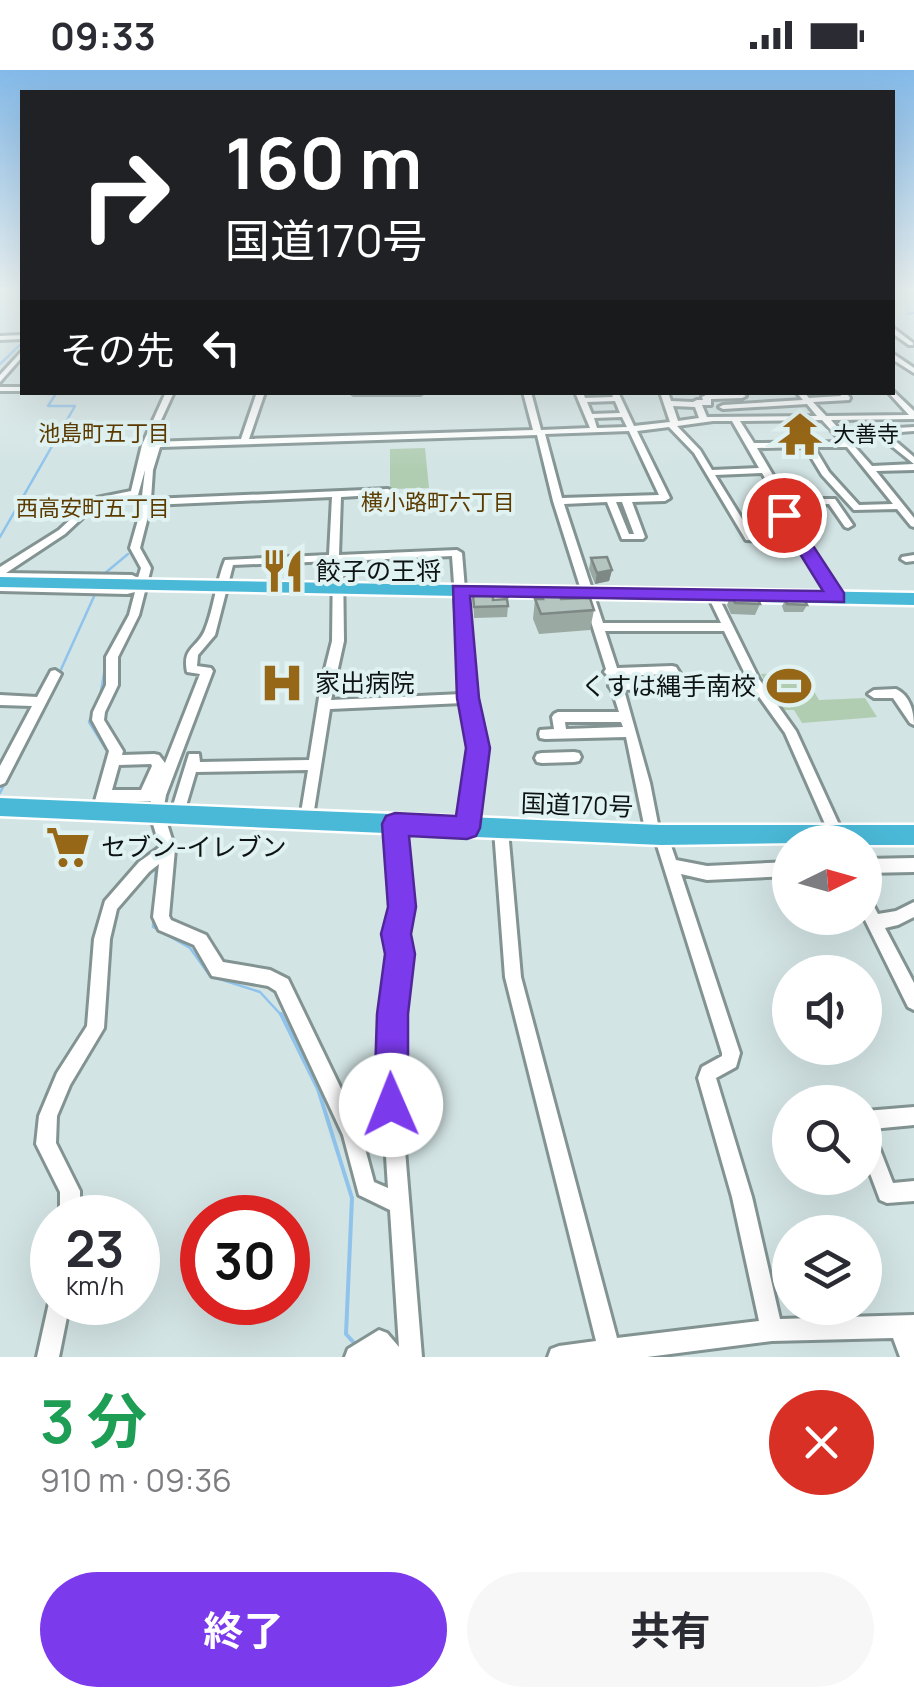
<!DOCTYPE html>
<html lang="ja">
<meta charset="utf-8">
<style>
body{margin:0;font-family:Manrope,"Noto Sans JP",sans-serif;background:#f7f7f7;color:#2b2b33;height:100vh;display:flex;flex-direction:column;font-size:38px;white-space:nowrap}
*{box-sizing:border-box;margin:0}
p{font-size:32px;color:#7c7c81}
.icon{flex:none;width:55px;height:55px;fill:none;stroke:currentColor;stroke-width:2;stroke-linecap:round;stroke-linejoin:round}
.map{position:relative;height:1287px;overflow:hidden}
.side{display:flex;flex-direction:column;background:#fff;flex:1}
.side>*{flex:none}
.top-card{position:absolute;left:20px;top:20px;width:875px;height:305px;border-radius:0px;box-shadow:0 10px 40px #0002;background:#202124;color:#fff;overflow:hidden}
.needle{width:65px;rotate:85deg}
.controls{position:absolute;left:772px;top:755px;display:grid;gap:20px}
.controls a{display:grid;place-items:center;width:110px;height:110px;border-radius:50%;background:#fff;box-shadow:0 10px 40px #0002;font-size:50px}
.speed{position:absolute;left:30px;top:1125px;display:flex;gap:20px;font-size:50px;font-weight:700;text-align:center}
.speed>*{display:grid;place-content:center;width:130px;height:130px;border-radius:50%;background:#fff;box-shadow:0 10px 40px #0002;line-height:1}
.speed small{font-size:25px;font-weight:400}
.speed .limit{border:15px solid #d22;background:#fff;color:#111}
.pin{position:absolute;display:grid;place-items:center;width:85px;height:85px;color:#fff;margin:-42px;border:5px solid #fff;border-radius:50%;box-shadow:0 2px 10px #0007}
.me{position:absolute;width:110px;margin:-55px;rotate:359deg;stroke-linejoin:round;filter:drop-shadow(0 0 8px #0008)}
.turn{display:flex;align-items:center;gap:35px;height:210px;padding:0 40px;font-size:45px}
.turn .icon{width:130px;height:130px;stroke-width:2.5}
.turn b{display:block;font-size:70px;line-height:85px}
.then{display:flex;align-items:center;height:95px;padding:0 40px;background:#0003;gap:20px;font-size:38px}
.round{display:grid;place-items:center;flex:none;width:105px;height:105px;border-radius:52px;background:#f7f7f7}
.summary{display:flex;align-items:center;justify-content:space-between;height:170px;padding:0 40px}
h1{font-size:60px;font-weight:700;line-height:75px;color:#1e9e55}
.cta{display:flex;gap:20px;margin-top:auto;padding:20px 40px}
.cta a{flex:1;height:115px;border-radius:60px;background:#7c3aed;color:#fff;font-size:40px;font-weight:700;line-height:115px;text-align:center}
.cta a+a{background:#f7f7f7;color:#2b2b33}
.status{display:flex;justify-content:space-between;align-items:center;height:70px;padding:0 50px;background:#fff;direction:ltr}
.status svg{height:28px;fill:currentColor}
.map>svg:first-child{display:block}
.green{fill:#b0cdb2}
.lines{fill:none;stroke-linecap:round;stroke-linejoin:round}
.stream-far1{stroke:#8fc3eb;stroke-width:2.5}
.stream{stroke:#8fc3eb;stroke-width:4}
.minor-casing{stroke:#829392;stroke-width:6}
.highway-casing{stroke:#fff;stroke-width:5}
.minor{fill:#fff;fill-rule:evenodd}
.highway{fill:#4ab9d7;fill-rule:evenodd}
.wall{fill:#9ba9a3}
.shaded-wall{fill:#7e8985}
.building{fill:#b4c4be;stroke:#7e8985;stroke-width:2.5}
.route{fill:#7c3aed;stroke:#51269a;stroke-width:2.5}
.labels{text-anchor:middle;stroke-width:8;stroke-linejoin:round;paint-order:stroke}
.far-neighbourhood-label{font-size:22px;fill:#5c3b01;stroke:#e0f2f1}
.far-poi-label{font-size:22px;fill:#0e1414;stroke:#e0f2f1;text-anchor:start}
.poi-label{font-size:25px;fill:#0e1414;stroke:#e0f2f1;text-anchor:start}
.street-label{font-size:25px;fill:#0e1414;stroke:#e0f2f1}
</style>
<div class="status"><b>09:33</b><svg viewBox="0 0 49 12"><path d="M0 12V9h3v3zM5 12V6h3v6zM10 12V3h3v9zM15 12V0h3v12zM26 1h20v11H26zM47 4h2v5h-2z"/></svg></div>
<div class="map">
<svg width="914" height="1287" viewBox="0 0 914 1287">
<rect width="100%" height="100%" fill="#d3e4e4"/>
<g class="green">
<path d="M425 378 429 418 390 419V379Z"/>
<path d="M802 601 819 630 865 628 877 647 802 653 794 640H781L761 604Z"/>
</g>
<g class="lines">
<g class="stream-far1">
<path d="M908 244 914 243"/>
<path d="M0 294 22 273"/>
<path d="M0 467 75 336H48L57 322"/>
<path d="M104 504 128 484"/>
<path d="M137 506 141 497 129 479 141 433 138 422"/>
<path d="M132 535 133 523"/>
<path d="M107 586 100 627 89 652 109 684"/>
<path d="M58 606 96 522"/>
<path d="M0 723 47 631"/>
<path d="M156 794 153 857 190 878 210 906 260 922 283 947"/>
</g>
<path class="stream" d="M281 944 318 1019 352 1128 346 1264 355 1274"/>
<g class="minor-casing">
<g id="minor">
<path d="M892 257 913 273V275H909L892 263Z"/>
<path d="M22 265V269L0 270V266Z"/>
<path d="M22 281V287L0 312V305Z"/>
<path d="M892 283 914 298V303L892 289Z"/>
<rect x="0" y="317" width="22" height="4"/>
<path d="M892 320 914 341V349L831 350 872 396 914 394V400L876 401 914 448V457L911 456 897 439 854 440 822 405 805 377 757 378 787 429H835L853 455 848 458 845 457 829 434 789 435 790 445 842 528 841 530H833L798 473 746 470 694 383 669 357 637 361 670 428 665 431 632 432 645 467 643 469H622L607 432 564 434 603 553H721L708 526 709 524H717L759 609 796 661 847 772H833L785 663 750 614 724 561H605L617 598 672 596 676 597 686 613 680 617 624 620 650 713 659 759 666 761 676 790 707 796 790 792V806L707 810 681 804 740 983 736 997 716 1008 752 1127 780 1249 914 1245V1287H900L893 1268 772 1271 647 1287H548L551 1279 559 1276 596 1271 505 907 494 760 496 756 501 754 506 756 508 760 521 907 617 1268 759 1251 732 1127 698 1008 702 997 722 986V983L655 769 648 768 646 764 626 667 545 669 540 668 539 664 540 660 554 659 552 647 554 644 558 642H619L612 620 609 616 610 613 608 606 604 602 606 599 553 431 537 365 160 377 153 400 151 429 388 419 393 422 391 424 341 427 339 485 457 480 462 483 474 628 485 678 472 762 467 764 462 762 460 758 471 678 463 633 330 639 312 753 307 755 302 753 300 749 308 700 196 702 183 746 178 748 173 746 171 742 189 684H199L200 692 309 690 321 615 332 571 333 491 233 495 215 565 198 585 197 596 211 598 213 601 166 725 163 741 175 779 169 846 171 850 206 865 223 892 270 900 288 909 359 1056 374 1112 388 1118 381 1007 392 884C387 860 392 858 394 836 397 808 392 781 388 754L390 750 395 748 400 750 402 754C406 781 412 808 410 836 408 858 403 860 408 884L399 1007 422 1287H345L348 1279 379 1260 387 1263 399 1277 390 1140 359 1125 343 1065 276 921 268 916 212 906 194 875 159 860 153 847 159 794 149 802 117 839 110 869 104 958 70 1015 57 1046 56 1073 80 1121V1148H60V1122L36 1074 39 1046 57 1003 87 956 94 869 105 831 139 792 160 777 149 741 151 731 109 732 107 735 102 737 97 735 95 731 109 681 92 650 93 642 106 615V587L129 545 135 522 127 524 0 521V515L126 518 133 514 129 511 0 509V497L59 460 92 429 131 421 142 375 166 322H174L151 372 241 369 257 322H265L249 369 533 360 523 322H531L541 360 590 358 575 322H583L585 328 613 327 611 322H618L634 356 670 352 660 322H668L671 331 693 332 697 330H703L702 327 706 325 742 324 746 326 742 328 711 329V335H702L707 347 817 346 807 334 723 339 719 337 723 335 803 330 796 322H804L809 328 841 326 839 322H846L850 328 849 330 813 332 826 346 909 345 888 322H892ZM615 331 620 343 592 344 587 332ZM673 336 695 337 699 348 678 351ZM622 347 627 357 597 358 594 348ZM822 350 842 372 754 373 740 351ZM713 351H732L759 398 712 400 700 380 677 356ZM629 361 659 425 562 428 545 364ZM814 377H847L893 434 859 435 829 402ZM145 400 140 443 130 478 141 498 138 508 132 505 6 503 65 464 98 433 138 425ZM762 403 779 432 780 445 794 467 752 465 715 405ZM332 427 329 485 225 490C216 512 214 538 205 560 197 579 182 577 187 602L200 604 165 693 159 685 154 684 122 685 123 681 104 650 105 642 118 615V587L139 545 151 498 140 478 151 435ZM616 432H622L634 464H629ZM452 486 462 624 331 630 344 571 343 491ZM669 604 671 609 622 611 620 606ZM565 652H621L623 657 566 659ZM151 694 152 696 141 720H112L119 695Z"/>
<path d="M351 322H423L420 324H354Z"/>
<path d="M914 357V361L886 363 914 387V394L877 364 849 365 845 363 849 361Z"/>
<path d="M914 485V491L906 492 901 489 902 487Z"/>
<path d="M55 600 61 604 5 713 0 715V696L32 636 0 635V625L37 627 51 601Z"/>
<path d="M896 619C909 625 914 640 914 655L910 653 893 628H874L868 624 874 620Z"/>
<path d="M574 682 579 683 581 687 579 691 574 692 542 693 537 692 535 688 537 684 542 683Z"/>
<path d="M914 788V802L865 803V789Z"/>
<path d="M865 827 870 829 878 844 896 841 914 832V847L898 855 885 858 914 913V940L908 937 864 848Z"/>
<path d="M914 1037V1055L872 1059 893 1113 914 1111V1131L887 1133 880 1130 865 1090V1041Z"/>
<path d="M51 1224 52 1232H70L59 1287H37Z"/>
</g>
</g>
<g class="highway-casing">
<g id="highway">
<path d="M0 507 914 523V535L0 517Z"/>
<path d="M0 728 661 755H914V775H865V772L661 775 0 746Z"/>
</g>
</g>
<use href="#minor" class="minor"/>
<use href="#highway" class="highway"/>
</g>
<g class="wall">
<path d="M591 488 612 500 609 511 595 514 589 499Z"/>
<path d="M539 519 594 540 590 560 539 564 533 549 535 529H537Z"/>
<path d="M731 524 760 534 755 545 731 544 727 535Z"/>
<path d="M473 525 493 530 508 536 507 547 474 548Z"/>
<path d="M786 529 807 535 803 542H784L782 536Z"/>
</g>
<path class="shaded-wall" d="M612 500 609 511 595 514 597 503Z"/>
<g class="building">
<path d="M607 487 612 500 597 503 591 488Z"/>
<path d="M539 519H560L561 529 590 528 594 540 541 544 535 529H543Z"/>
<path d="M731 524H756L760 534 735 533Z"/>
<path d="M473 525H493V530L507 529 508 536 474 537Z"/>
<path d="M786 529H804L807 535 787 534Z"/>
</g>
<linearGradient id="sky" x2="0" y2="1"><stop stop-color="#84bae9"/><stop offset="0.55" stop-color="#ebf3f3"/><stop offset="1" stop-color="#ebf3f3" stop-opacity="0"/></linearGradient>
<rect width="914" height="399" fill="url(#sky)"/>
<path class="route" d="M784 440 791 442 844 523V532L470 526 479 628 490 678 480 758 476 766 467 769 409 766 416 837 411 864 415 884 408 944V1035L403 1047 391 1052 379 1047 374 1035 377 944 385 884 381 864 388 837 382 754 386 746 395 743 456 746 466 678 457 628 453 516 823 521 776 445Z"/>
<defs>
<g id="temple-bare" transform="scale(3.45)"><path d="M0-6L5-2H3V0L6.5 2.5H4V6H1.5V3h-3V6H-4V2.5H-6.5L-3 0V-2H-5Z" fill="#976718" stroke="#e0f2f1" stroke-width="2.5" paint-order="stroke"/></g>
<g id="restaurant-bare" transform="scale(3.45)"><path d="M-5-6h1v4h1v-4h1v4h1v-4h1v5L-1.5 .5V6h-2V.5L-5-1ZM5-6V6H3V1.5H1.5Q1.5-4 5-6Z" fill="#976718" stroke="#e0f2f1" stroke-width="2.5" paint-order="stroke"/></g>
<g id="hospital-bare" transform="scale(3.45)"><path d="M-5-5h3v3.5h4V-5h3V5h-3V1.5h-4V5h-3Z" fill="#976718" stroke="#e0f2f1" stroke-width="2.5" paint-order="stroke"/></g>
<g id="stadium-bare" transform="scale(3.45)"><path d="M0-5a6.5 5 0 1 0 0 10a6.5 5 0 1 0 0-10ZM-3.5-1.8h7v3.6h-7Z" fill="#976718" stroke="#e0f2f1" stroke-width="2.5" paint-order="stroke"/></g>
<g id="supermarket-bare" transform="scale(3.45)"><path d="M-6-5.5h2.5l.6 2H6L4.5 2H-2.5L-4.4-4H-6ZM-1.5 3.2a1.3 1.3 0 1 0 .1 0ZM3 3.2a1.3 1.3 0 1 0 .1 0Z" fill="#976718" stroke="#e0f2f1" stroke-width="2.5" paint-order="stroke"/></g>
</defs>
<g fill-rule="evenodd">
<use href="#temple-bare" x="800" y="364"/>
<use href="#restaurant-bare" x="283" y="501"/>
<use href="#hospital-bare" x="282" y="613"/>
<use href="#stadium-bare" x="789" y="616"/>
<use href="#supermarket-bare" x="68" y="777"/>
</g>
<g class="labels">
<g class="far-neighbourhood-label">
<text x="104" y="371">池島町五丁目</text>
<text x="438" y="440">横小路町六丁目</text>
<text x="93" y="446">西高安町五丁目</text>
</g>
<g class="far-poi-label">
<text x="833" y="372">大善寺</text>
</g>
<g class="poi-label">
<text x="316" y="510">餃子の王将</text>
<text x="315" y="622">家出病院</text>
<text x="756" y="625" text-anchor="end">くすは縄手南校</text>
<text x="101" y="786">セブン-イレブン</text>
</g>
<g class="street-label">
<text transform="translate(577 735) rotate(2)" y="9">国道170号</text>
</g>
</g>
</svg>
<div class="controls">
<a><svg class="needle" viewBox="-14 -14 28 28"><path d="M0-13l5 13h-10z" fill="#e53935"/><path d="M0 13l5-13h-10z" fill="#7c7c81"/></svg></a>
<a><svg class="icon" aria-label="sound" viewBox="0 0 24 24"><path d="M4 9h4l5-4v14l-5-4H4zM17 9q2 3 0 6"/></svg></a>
<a><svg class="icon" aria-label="search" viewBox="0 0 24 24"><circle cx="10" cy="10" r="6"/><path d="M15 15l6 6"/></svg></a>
<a><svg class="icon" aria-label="layers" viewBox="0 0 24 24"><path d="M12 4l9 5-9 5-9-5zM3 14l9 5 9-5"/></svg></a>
</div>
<div class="speed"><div>23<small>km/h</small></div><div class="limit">30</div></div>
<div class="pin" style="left:784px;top:445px;background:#d93025"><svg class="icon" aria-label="arrive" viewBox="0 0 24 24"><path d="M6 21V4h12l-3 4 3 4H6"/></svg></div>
<svg class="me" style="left:391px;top:1035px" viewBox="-20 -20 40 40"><circle r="19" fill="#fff"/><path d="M0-13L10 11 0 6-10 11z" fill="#7c3aed"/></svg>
<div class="top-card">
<div class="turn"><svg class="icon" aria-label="right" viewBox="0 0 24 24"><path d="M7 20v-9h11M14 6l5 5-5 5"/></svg><div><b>160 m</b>国道170号</div></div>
<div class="then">その先<svg class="icon" aria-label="left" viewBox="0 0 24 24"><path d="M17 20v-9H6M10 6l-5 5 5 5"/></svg></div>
</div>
</div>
<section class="side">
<div class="summary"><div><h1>3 分</h1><p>910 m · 09:36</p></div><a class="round" style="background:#d93025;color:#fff"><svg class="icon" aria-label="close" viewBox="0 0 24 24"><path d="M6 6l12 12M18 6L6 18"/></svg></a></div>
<div class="cta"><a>終了</a><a>共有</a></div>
</section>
